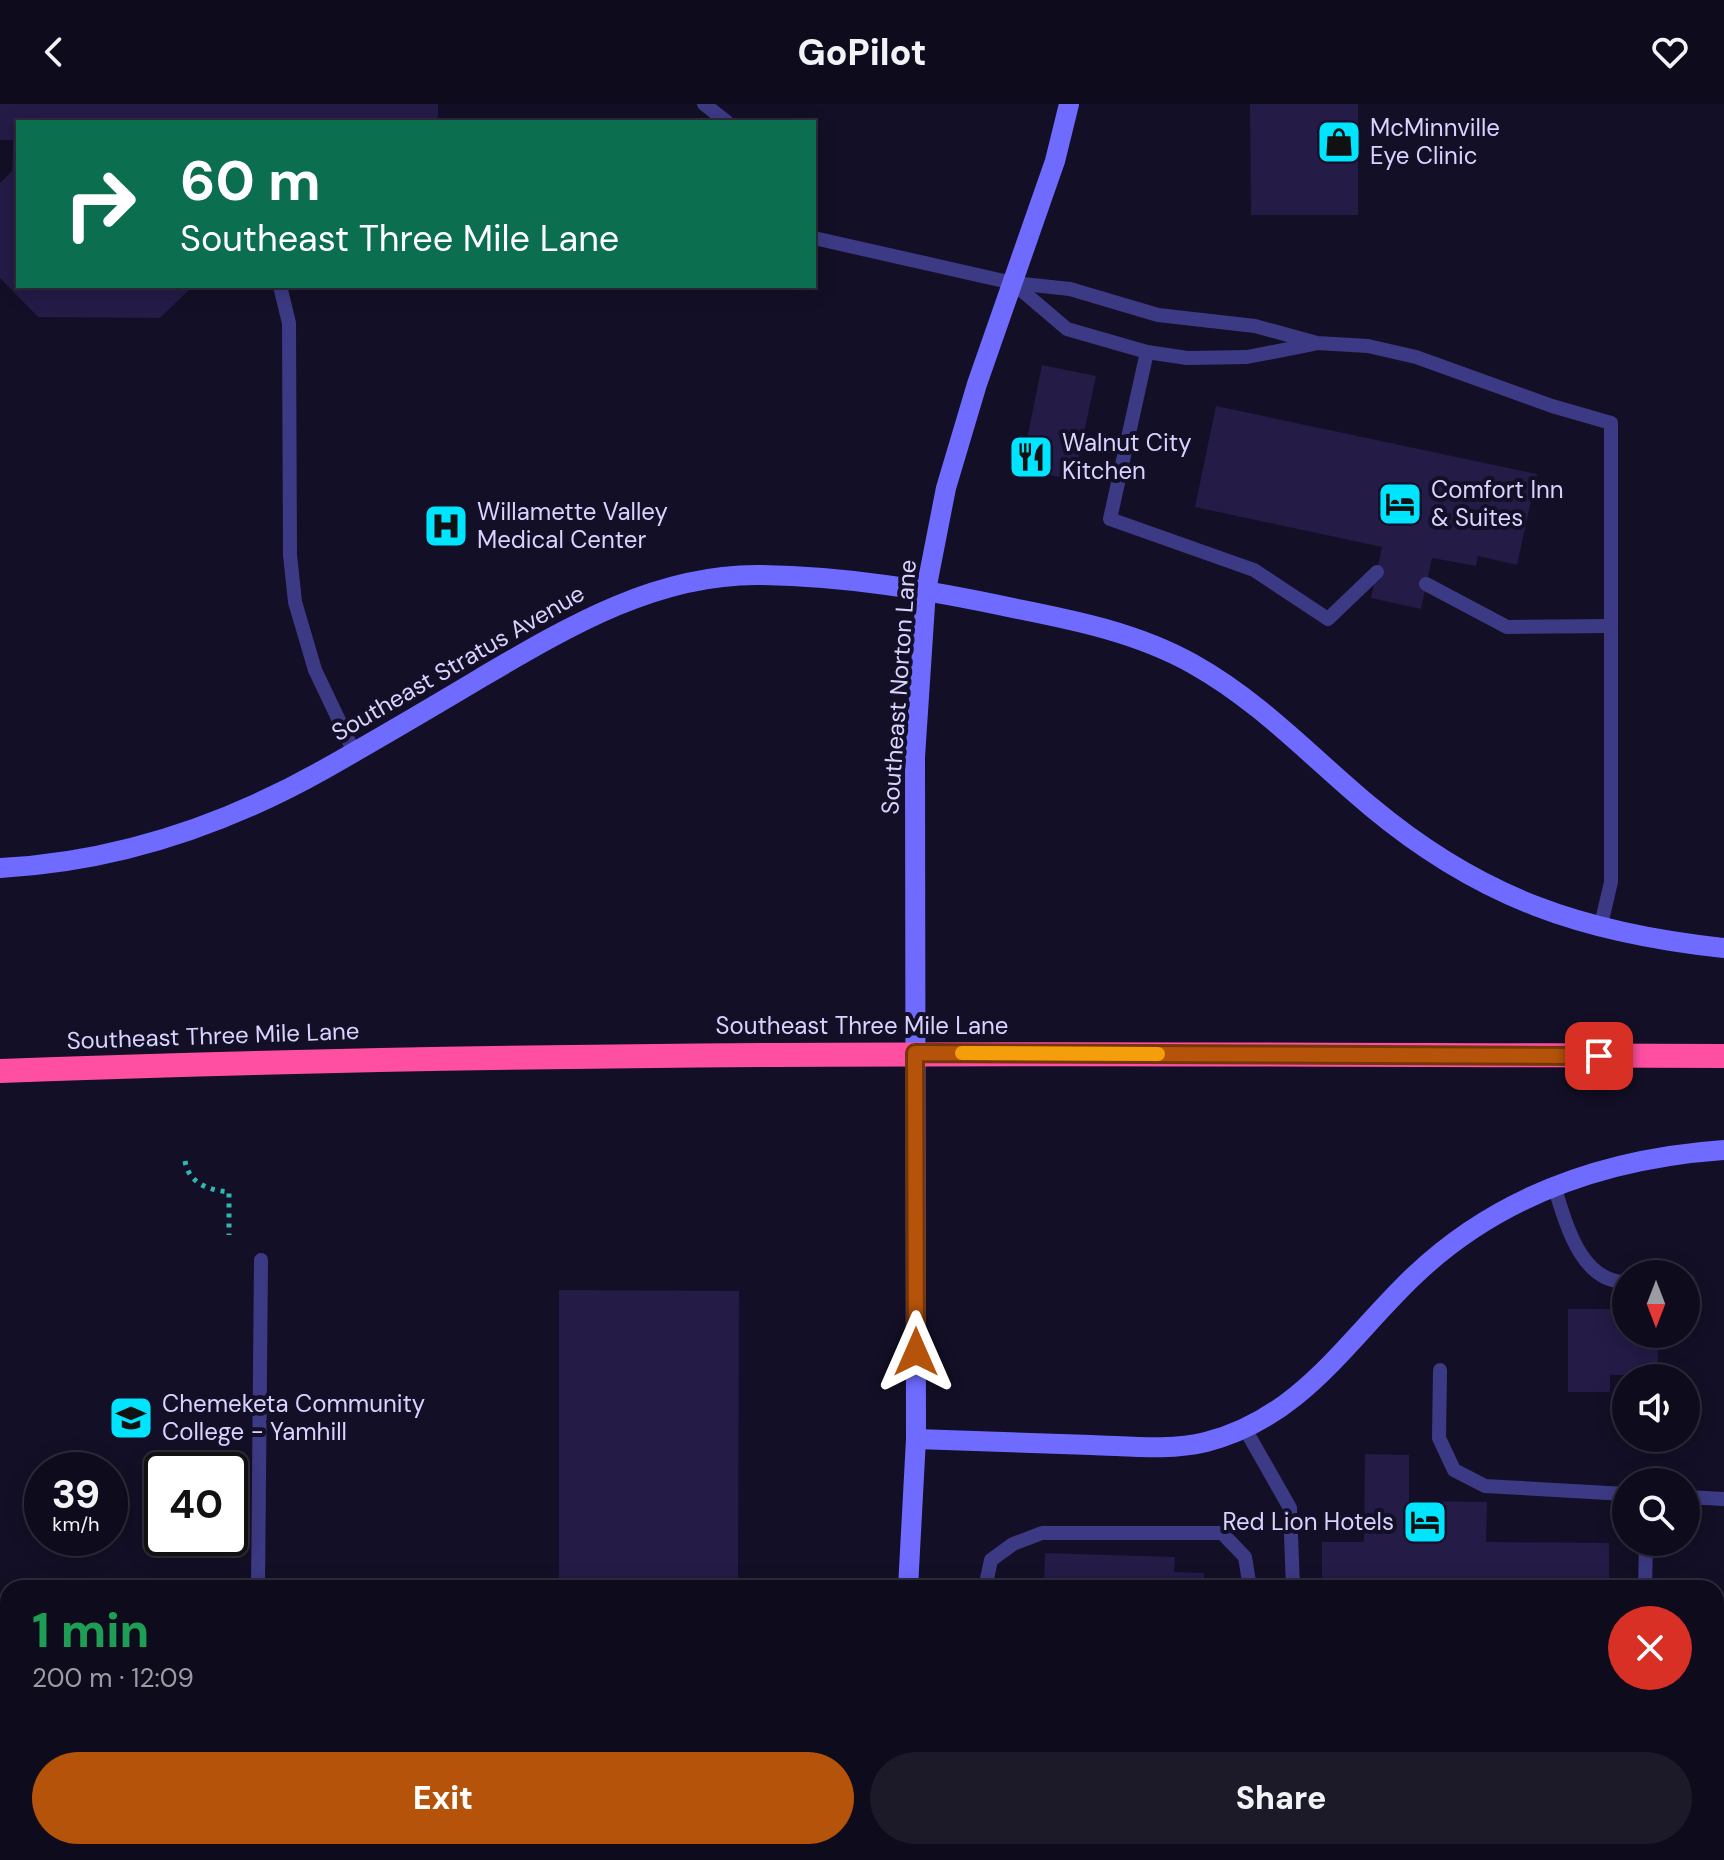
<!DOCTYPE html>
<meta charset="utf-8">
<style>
body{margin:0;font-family:"DM Sans",sans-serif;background:#1c1929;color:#f1f3f6;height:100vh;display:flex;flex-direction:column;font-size:30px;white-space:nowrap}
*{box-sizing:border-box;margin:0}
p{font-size:26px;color:#9b9ba3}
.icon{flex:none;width:44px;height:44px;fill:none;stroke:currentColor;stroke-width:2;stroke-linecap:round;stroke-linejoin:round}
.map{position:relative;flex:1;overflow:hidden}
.side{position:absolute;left:0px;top:1476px;width:1724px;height:280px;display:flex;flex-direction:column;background:#0e0b1c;border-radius:24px 24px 0 0;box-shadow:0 4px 20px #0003,0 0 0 2px #2e2b3b}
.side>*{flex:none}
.top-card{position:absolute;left:16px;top:16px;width:800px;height:168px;border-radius:0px;box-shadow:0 4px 20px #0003,0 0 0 2px #2e2b3b;background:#0b6e4f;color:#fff;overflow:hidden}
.needle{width:52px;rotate:180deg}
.controls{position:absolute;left:1612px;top:1156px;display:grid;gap:16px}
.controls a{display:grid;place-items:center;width:88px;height:88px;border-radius:50%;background:#0e0b1c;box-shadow:0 4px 20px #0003,0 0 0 2px #2e2b3b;font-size:40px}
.speed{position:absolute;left:24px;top:1348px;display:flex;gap:16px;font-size:40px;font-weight:700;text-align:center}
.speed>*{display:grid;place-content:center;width:104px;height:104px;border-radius:50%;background:#0e0b1c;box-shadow:0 4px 20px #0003,0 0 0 2px #2e2b3b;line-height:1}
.speed small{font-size:20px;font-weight:400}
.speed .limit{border:4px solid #111;border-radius:12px;background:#fff;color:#111}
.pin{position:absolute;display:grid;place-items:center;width:68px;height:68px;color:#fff;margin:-34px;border-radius:16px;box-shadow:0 4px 12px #0006}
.me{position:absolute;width:88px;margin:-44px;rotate:0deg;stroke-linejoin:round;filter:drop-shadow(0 0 6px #0008)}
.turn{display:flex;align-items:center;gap:28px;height:168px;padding:0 32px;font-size:36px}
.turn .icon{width:104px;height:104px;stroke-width:2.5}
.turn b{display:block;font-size:56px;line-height:68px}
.round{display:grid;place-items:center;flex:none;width:84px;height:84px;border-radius:42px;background:#1c1929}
.summary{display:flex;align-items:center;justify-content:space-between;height:136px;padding:0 32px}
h1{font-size:48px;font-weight:800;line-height:60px;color:#1e9e55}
.button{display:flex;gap:16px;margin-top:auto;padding:16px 32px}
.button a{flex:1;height:92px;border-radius:48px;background:#b45309;color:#fff;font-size:32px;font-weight:800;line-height:92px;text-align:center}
.button a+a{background:#1c1929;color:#f1f3f6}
header{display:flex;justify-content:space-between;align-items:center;height:104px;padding:0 32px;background:#0e0b1c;font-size:36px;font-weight:800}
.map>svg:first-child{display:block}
.building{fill:#241b47}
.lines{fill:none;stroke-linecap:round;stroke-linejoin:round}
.path{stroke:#2fb8b0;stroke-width:5;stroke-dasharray:4 6;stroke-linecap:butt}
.lane{stroke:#3d3a85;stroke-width:14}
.secondary{stroke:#6f6bff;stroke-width:20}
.highway{stroke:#ff4fa3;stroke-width:24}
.route-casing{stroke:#753606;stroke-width:20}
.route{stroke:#b45309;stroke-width:14}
.slow{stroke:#f59e0b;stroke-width:14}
.labels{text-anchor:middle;stroke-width:8;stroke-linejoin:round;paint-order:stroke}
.poi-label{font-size:24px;fill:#d9d4ff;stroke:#130f26;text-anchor:start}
.street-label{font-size:24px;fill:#d9d4ff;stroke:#130f26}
</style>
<header><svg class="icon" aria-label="back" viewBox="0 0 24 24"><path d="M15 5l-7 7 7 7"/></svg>GoPilot<svg class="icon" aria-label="heart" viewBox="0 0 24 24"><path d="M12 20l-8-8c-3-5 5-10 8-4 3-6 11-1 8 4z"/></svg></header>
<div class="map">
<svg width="1724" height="1756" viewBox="0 0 1724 1756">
<rect width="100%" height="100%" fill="#130f26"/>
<g class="building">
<path d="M0 0H438V18H18V182H193L160 214 38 213 0 174V79L12 67 13 36H0Z"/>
<path d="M1250 0H1358V111H1251Z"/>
<path d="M1042 261 1096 272 1074 376 1021 365Z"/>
<path d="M1216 302 1537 370 1517 461 1478 452 1476 462 1432 454 1421 505 1371 494 1382 443 1195 403Z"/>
<path d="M559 1186 739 1187 738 1484H559Z"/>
<path d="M1568 1205H1626V1230H1658V1271H1610V1288H1568Z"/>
<path d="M1365 1350 1409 1351V1397L1487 1398 1486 1438 1609 1439V1484H1322V1438H1364Z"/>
<path d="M1045 1449 1175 1453 1174 1468 1204 1469 1203 1484H1044Z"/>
<rect x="552" y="1748" width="185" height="8"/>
<path d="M1389 1748H1458L1450 1756H1397Z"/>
<rect x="1583" y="1748" width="51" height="8"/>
</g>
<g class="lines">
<path class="path" d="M185 1057C189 1080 209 1086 229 1088V1131"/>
<g class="lane">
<path d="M704 0 727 18"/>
<path d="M814 134 1013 179 1070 185 1158 211 1255 222 1317 239 1368 242 1416 253 1552 302 1611 319V778L1600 825"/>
<path d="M1013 179 1067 225 1147 248 1187 254 1247 253 1314 240"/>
<path d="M280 182 289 219 290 451 295 498 315 566 354 648"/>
<path d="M1147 248 1110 415 1254 466 1328 515 1377 468"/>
<path d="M1426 480 1507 523 1611 522"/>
<path d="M1554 1082C1566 1119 1580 1178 1626 1178"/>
<path d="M1686 1177H1688"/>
<path d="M1440 1266 1439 1334 1454 1366 1485 1382 1626 1390"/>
<path d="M1244 1323 1290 1404 1293 1484"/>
<path d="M1686 1393 1724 1395"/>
<path d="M258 1484 261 1156"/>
<path d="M985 1484 991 1456 1013 1440 1042 1429H1222L1245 1453 1250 1484"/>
<path d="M1645 1484 1646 1438"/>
<path d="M0 1588 8 1587"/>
<path d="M256 1756V1748"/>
</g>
<g class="secondary">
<path d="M0 764C115 758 223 722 323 666 376 636 427 606 479 575 566 524 655 470 759 471 845 472 929 486 1013 504 1074 516 1138 529 1193 560 1261 598 1311 653 1370 702 1480 794 1583 829 1724 844"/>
<path d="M916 1335C974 1337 1033 1339 1091 1341 1128 1342 1170 1347 1206 1338 1302 1314 1349 1233 1416 1170 1501 1090 1610 1054 1724 1046"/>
<path d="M908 1484 916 1335 915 653 926 486 946 384 977 280 1055 57 1069 0"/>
<path d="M906 1756V1748"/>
</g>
<path class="highway" d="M0 967C574 945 1149 950 1724 952"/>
</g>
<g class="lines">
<g class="route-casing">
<path id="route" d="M916 1248 915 949 1599 952"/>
</g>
<use href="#route" class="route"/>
<path class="slow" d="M962 949 1158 950"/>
</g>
<defs>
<g id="shop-square" transform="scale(2.3)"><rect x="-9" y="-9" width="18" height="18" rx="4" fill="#00e5ff" stroke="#130f26"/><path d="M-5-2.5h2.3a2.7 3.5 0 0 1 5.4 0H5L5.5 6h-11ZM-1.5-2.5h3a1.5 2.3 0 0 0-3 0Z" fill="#111"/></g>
<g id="restaurant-square" transform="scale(2.3)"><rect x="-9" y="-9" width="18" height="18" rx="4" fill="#00e5ff" stroke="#130f26"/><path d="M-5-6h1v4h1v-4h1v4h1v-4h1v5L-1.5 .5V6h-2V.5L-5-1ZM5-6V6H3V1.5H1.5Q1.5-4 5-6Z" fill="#111"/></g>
<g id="hotel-square" transform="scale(2.3)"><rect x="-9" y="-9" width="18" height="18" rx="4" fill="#00e5ff" stroke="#130f26"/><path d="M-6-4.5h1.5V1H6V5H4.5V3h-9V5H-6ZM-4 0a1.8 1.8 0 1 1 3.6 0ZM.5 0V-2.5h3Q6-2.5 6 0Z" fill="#111"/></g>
<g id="hospital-square" transform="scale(2.3)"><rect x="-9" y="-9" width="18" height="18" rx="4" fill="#00e5ff" stroke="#130f26"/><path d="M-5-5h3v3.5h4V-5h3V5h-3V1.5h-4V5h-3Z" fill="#111"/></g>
<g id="university-square" transform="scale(2.3)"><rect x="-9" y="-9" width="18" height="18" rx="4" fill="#00e5ff" stroke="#130f26"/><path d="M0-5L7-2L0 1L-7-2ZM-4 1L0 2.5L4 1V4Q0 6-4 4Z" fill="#111"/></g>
</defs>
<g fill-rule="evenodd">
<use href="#shop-square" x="1339" y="38"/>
<use href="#restaurant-square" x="1031" y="353"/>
<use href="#hotel-square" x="1400" y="400"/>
<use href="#hospital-square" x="446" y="422"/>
<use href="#university-square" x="131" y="1314"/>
<use href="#hotel-square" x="1425" y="1418"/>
</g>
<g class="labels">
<g class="poi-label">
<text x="1370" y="32">McMinnville<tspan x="1370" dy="28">Eye Clinic</tspan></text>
<text x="1062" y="347">Walnut City<tspan x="1062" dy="28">Kitchen</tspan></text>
<text x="1431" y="394">Comfort Inn<tspan x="1431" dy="28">&amp; Suites</tspan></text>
<text x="477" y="416">Willamette Valley<tspan x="477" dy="28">Medical Center</tspan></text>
<text x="162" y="1308">Chemeketa Community<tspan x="162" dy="28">College - Yamhill</tspan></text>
<text x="1394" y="1426" text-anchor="end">Red Lion Hotels</text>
</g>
<g class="street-label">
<text transform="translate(458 559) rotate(-30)" y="8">Southeast Stratus Avenue</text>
<text transform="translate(899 583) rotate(-86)" y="8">Southeast Norton Lane</text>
<text x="862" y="930">Southeast Three Mile Lane</text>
<text transform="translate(213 932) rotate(-2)" y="8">Southeast Three Mile Lane</text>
</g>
</g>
</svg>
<div class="controls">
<a><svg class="needle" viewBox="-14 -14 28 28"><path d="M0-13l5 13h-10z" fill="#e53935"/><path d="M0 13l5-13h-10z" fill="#9b9ba3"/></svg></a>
<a><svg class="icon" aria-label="sound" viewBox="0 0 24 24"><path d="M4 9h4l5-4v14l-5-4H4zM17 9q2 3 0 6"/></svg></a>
<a><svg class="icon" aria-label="search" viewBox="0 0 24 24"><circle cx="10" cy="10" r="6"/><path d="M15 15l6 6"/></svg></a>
</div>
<div class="speed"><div>39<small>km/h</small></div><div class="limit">40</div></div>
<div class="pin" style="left:1599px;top:952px;background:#d93025"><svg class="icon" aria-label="arrive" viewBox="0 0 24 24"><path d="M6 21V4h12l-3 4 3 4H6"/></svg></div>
<svg class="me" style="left:916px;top:1248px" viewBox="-20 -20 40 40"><path d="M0-17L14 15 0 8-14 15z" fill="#b45309" stroke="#fff" stroke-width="4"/></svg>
<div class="top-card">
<div class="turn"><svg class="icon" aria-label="right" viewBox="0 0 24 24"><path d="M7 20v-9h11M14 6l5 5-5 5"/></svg><div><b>60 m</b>Southeast Three Mile Lane</div></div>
</div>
<section class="side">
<div class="summary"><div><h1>1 min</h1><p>200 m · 12:09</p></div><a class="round" style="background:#d93025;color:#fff"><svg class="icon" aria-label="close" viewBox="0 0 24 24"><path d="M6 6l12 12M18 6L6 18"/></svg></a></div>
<div class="button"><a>Exit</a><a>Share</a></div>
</section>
</div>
